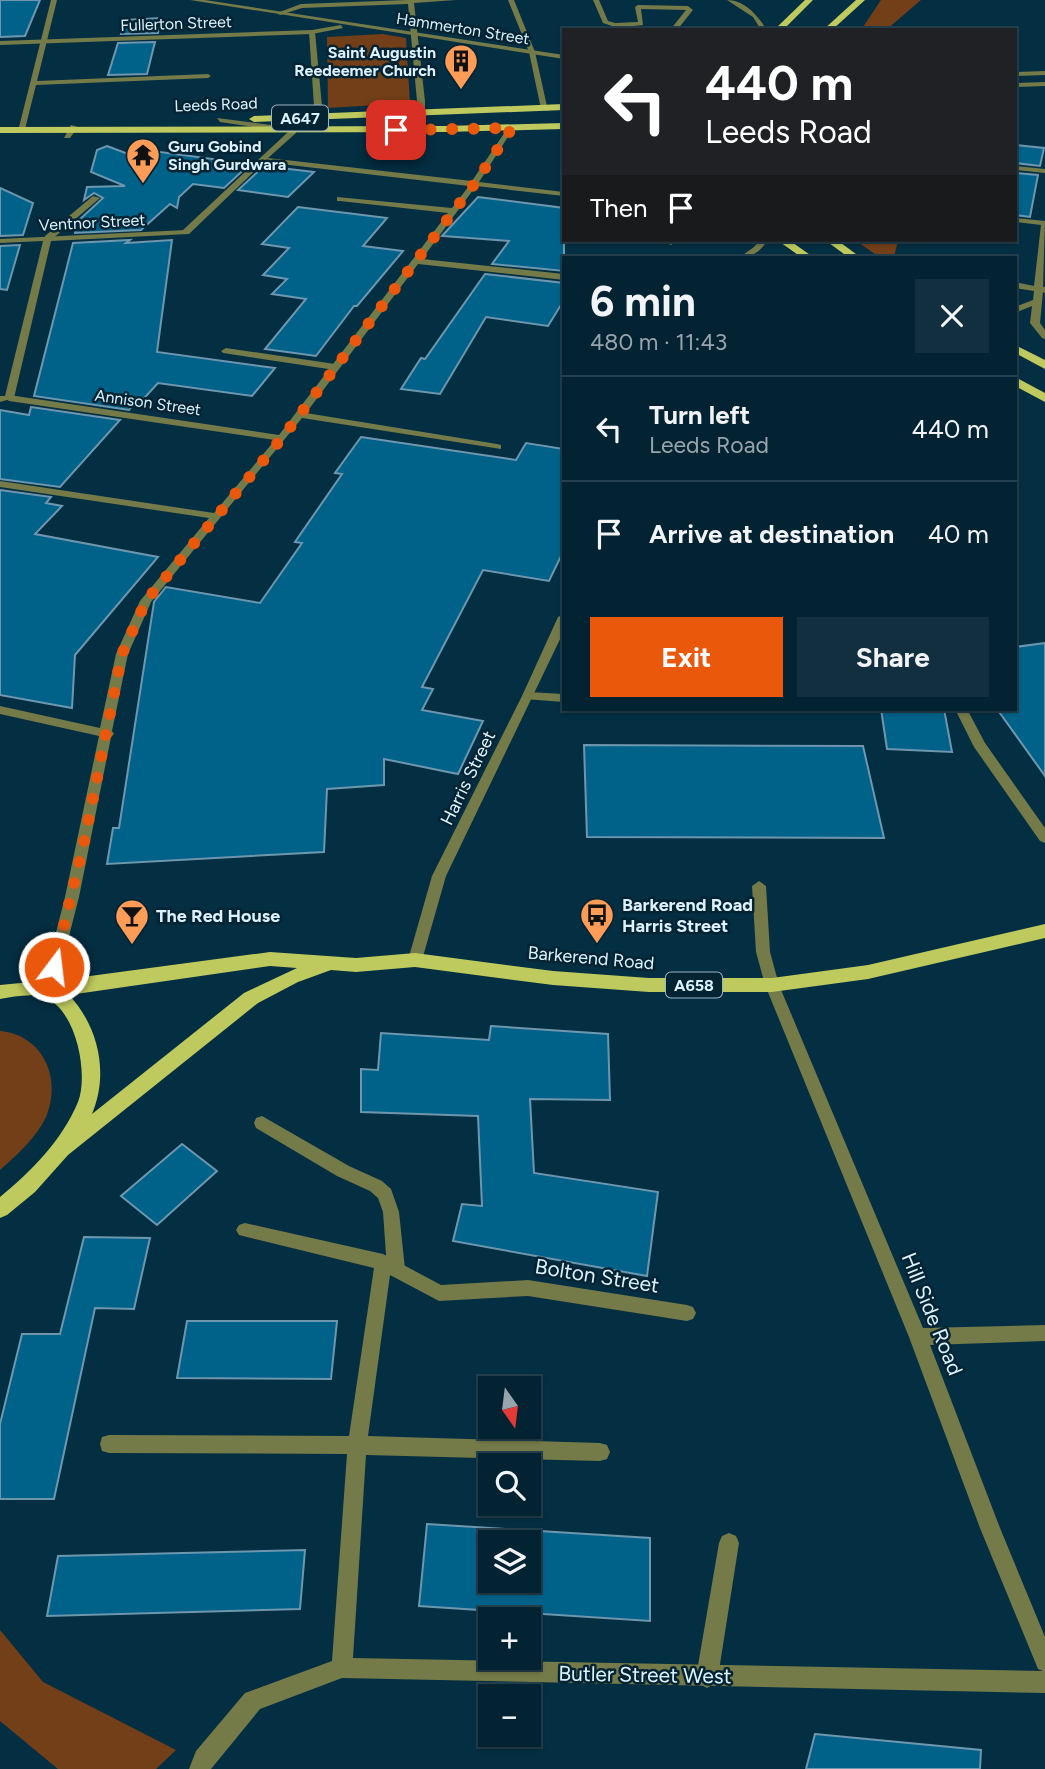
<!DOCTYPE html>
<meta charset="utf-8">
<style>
body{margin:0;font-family:Figtree,sans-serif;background:#112f3e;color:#f1f3f6;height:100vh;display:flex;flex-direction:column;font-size:26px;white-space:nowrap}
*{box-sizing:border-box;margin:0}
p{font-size:23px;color:#97a4ac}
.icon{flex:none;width:38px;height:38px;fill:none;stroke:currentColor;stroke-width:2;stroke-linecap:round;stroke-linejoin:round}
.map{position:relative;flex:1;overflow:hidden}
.side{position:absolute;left:562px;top:256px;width:455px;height:455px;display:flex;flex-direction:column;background:#032232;border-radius:0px;box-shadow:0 2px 5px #0004,0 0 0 2px #243f4d}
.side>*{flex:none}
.banner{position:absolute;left:562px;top:28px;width:455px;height:214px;border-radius:0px;box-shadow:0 2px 5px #0004,0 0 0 2px #243f4d;background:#202124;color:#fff;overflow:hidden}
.needle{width:46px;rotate:166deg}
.fabs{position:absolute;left:478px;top:1376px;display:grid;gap:14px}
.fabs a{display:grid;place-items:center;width:63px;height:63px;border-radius:0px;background:#032232;box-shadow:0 2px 5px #0004,0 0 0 2px #243f4d;font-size:35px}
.pin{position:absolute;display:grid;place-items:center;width:60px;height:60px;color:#fff;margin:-30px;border-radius:14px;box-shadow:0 4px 10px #0006}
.me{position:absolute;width:77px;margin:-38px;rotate:15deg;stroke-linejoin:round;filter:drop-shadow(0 0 5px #0008)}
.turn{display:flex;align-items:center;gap:24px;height:147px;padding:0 28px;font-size:32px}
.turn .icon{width:91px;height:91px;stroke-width:2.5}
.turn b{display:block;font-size:49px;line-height:60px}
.then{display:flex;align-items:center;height:66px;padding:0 28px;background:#0003;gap:14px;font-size:26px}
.round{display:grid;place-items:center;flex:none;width:74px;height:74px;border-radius:0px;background:#112f3e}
.overview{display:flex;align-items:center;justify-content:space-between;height:119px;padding:0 28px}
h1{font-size:42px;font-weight:700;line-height:52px}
.cta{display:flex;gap:14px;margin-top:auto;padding:14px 28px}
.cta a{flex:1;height:80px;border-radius:0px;background:#ea580c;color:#fff;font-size:28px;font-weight:700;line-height:80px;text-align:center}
.cta a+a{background:#112f3e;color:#f1f3f6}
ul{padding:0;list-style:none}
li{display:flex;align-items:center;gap:21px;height:105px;padding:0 28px;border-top:2px solid #243f4d}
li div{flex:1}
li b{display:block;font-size:26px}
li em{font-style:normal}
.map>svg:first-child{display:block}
.green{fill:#723f19}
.building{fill:#006289;stroke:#6e96ae;stroke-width:2;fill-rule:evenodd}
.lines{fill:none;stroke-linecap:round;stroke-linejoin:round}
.service{fill:#747a48;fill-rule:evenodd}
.pedestrian{fill:#747a48;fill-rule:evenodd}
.minor{fill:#747a48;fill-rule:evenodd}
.primary{fill:#beca5d;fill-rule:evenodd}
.route{stroke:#ea580c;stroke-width:12;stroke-dasharray:0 21.6}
.labels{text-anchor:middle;stroke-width:5;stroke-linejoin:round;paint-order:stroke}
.far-street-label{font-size:16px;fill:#ddf2ff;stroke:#052433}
.far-poi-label{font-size:16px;font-weight:bold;fill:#ddf2ff;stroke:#052433;text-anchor:end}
.shield{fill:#052433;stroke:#9cb4c2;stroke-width:2}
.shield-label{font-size:16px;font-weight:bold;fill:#ddf2ff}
.street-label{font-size:18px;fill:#ddf2ff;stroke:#052433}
.poi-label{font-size:18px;font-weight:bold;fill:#ddf2ff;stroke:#052433;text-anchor:start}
.near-street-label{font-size:21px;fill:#ddf2ff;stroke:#052433}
</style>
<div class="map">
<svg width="1045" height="1769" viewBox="0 0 1045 1769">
<rect width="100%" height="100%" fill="#042e42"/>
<g class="green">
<path d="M881 0H921L886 30H861Z"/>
<path d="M383 34 406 38 410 103 328 108 327 37Z"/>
<path d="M855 240H898L894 257H879Z"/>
<path d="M0 1031C43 1035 62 1078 46 1117 36 1138 17 1155 0 1170Z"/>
<path d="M0 1630 43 1682 176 1750 156 1769H58L0 1721Z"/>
</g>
<g class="building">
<path d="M0 0H40L25 36 0 37Z"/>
<path d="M161 18 158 33 121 34 125 20Z"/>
<path d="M155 42 147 74 108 75 118 43Z"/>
<path d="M1015 145 1044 148 1040 166 1015 163Z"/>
<path d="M107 146 136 157 138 149 250 164 224 188 193 184 179 197 177 208 170 204 141 230 75 233 79 220 103 198 94 193 84 200 87 187 125 186 91 172 97 150Z"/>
<path d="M264 166 314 172 288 197 238 190Z"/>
<path d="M1015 173 1038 175 1030 217 1015 215Z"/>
<path d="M0 188 33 203 23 235 0 236Z"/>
<path d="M478 197 564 208V271L492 264 509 241 442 236Z"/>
<path d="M298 207 387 218 363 246 403 251 357 306H354L316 356 265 349 306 299 272 294 287 279 263 275 289 248 262 244Z"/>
<path d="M130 240 126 243 172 240 157 352 275 368 252 396 158 383 137 406 133 405 129 410 34 396 73 243Z"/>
<path d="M20 245 7 290 0 289V246Z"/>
<path d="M485 274 564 283V300L548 326 486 317 440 394 401 389 421 358 425 359Z"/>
<path d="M31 407 120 420 60 487 0 479V410L29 415Z"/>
<path d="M361 437 516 460 526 443 564 449V550L549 581 483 570 422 687 433 689 422 710 483 721 458 774 384 759V785L327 789 324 852 107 864 113 828H119L154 602 166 587 260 603 302 543 295 542 342 474 335 473Z"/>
<path d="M0 490 51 497 46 503 62 506 35 534 158 557 75 655 72 708 0 695Z"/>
<path d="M1045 643V776L997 709H1015V647Z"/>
<path d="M881 709H944L952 752 887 749Z"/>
<path d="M584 745 863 746 884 838 587 837Z"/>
<path d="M491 1026 608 1034 610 1100 530 1099 534 1173 658 1192 647 1276 453 1241 462 1204 482 1206 478 1116 361 1112V1069L378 1070 381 1033 489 1040Z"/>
<path d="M182 1144 217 1171 157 1225 121 1196Z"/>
<path d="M84 1237 150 1238 134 1309 95 1308 54 1499H0V1424L22 1334H60Z"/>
<path d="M187 1321H337L331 1379 177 1378Z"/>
<path d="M427 1524 650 1538V1621L419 1606ZM490 1542H528V1580H490Z"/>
<path d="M305 1550 300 1609 47 1616 58 1556Z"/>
<path d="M815 1734 981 1750 980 1769H806Z"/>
</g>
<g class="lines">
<g class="service">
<path d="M51 0H57L37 81 208 74 211 76 208 78 36 85 25 129 18 131Z"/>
<path d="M406 0H456L414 3 425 101 421 103 417 101 408 4 302 8 280 15 277 13 301 4Z"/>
<path d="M508 0H514L535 52 548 111 541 109 529 52Z"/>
<path d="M593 0H599L608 21 615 23 638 22 635 7 638 5 688 6 693 10 677 30H670L686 10 641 9 643 25 624 27 621 29 603 23Z"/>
<path d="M727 0C745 0 758 16 767 30H761L753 17Z"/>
<path d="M312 30 315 32 322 106 318 108 314 106 309 32Z"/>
<path d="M217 118 295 128 296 133 268 158 472 181 509 126H515L479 182 564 192V196L476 186 422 259 564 274V280L418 264 306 413 497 444 501 445V449L302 418 151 602 128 654 112 731 114 734 111 737 79 897 55 991 53 995H43L41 991 65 897 99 736 0 714V706L100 728 116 654 140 601 209 518 0 487V481L214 513 275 440 9 401 4 398 9 395 279 435 448 213 340 201H337V197L452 208 469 186 264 162 189 234H183V230L288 132 220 122Z"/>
<path d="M71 125 78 127 70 138H64Z"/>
<path d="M93 196 100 198 51 240H45V236Z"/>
<path d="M669 240H677L671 245 667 243Z"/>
<path d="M528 692 564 694V702L524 699 522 696Z"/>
<path d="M955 709H967L985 743 1045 828V843L1040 841 974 747Z"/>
<path d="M759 881 766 886 770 952 779 985 777 989H767L765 985 756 952 752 886Z"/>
<path d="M262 1116 349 1166 382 1181 391 1189 399 1212 405 1269 402 1275 396 1277 390 1275 387 1269 383 1212 378 1198 370 1191 337 1176 256 1128 254 1123 256 1118Z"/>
<path d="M729 1533 736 1536 739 1543 718 1677 714 1684 707 1688 700 1684 696 1677 719 1543 722 1536Z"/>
</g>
<g class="pedestrian">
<path d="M419 100 425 101V110H401V117L394 115V106H418Z"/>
<path d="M318 104 322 106 323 117 319 119 315 117 314 106Z"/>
</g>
<g class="minor">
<path d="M190 0H205L564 55V59Z"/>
<path d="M341 25 343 28 312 34 0 45V41L312 30Z"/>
<path d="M1045 71V75L1015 76V72Z"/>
<path d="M1045 82V86L1015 87V83Z"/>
<path d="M1015 166 1045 169V173L1015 170Z"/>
<path d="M1015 218 1045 221 1043 287H1045V293L1043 292 1040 323 1045 330V339L1042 338 1030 323 1032 306 1015 313V307L1033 300 1034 291 1015 288V282L1034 286 1041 225 1015 222Z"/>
<path d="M186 230 190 232 189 234 51 241 14 398 0 402V396H5L43 241 0 243V239Z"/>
<path d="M760 240H768C760 251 754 257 740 257L754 247Z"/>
<path d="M226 348 335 364 340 367 335 370 223 353 221 351Z"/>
<path d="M564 614V631L446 876 422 960 420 964H410L408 960 432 876 522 696 558 617Z"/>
<path d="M772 979 777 981 779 985 923 1328 1045 1325V1341L930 1345 1000 1528 1045 1637V1693L342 1678 260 1709 211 1769H189L196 1751 245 1693 332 1661 347 1454 109 1453 102 1451 100 1444 102 1437 109 1435 349 1436 374 1268 239 1235 236 1230 239 1225 245 1223 383 1254 441 1285 528 1280 687 1305 693 1307 696 1313 693 1319 687 1321 528 1296 439 1301 390 1275 368 1436 600 1443 607 1445 610 1452 607 1459 600 1461 366 1455 353 1658 1043 1671 1038 1669 980 1528 909 1337 765 985 767 981Z"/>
</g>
<g class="primary">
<path d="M805 0H813L783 30H774Z"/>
<path d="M856 0H865L832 30H823Z"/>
<path d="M564 104V110L254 122 249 119 254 116Z"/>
<path d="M564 123V129L445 132 0 133V127L445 126Z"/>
<path d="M777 240H789L813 257H801Z"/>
<path d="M825 240H837L860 257H848Z"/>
<path d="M1015 345 1045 360V369L1015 353Z"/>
<path d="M1015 377 1045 393V402L1015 386Z"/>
<path d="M1045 924V938L868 979 772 992H649L553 985 415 967 356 972 331 970 298 982 258 1003 68 1155 35 1192 7 1215 0 1218V1197C32 1171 62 1140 78 1102 89 1074 76 1007 43 997 30 993 13 997 0 999V985L31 982 51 985 90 976 270 952 356 958 415 953 553 971 649 978H772L868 965ZM270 966 297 968 244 993 92 1114C109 1074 99 1027 69 995Z"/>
</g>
</g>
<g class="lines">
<path class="route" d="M54 967 84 842 122 654 146 601 282 438 475 183 512 128 396 130"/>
</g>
<defs>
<g id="building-pin" transform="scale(1.75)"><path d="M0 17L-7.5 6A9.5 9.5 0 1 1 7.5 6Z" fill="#fd9c56" stroke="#052433"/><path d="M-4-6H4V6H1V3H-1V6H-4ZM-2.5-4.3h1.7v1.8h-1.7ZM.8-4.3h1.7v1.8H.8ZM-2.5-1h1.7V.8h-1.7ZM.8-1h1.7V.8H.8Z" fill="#111"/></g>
<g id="temple-pin" transform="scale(1.75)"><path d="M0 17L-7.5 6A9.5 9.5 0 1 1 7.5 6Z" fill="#fd9c56" stroke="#052433"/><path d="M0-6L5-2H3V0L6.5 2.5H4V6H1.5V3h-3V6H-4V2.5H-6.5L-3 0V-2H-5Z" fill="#111"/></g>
<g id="bus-pin" transform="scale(1.75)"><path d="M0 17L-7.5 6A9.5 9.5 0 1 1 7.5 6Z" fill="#fd9c56" stroke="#052433"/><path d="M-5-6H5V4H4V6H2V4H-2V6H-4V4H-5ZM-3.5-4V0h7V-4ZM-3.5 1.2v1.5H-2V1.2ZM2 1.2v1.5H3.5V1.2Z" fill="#111"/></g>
<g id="bar-pin" transform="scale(1.75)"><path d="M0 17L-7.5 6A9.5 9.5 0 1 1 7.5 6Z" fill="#fd9c56" stroke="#052433"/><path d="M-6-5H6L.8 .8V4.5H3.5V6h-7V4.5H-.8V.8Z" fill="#111"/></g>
</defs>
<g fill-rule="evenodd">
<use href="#building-pin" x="461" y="61"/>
<use href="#temple-pin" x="143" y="155"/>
<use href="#bus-pin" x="597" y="915"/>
<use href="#bar-pin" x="132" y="916"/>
</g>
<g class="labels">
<g class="far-street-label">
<text transform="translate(176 23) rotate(-2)" y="6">Fullerton Street</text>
<text transform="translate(463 28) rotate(9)" y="6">Hammerton Street</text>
<text transform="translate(216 104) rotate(-2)" y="6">Leeds Road</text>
<text transform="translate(92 222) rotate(-3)" y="6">Ventnor Street</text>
<text transform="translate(148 402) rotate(8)" y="6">Annison Street</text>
</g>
<g class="far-poi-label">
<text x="436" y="58">Saint Augustin<tspan x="436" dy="18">Reedeemer Church</tspan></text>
<text x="168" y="152" text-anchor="start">Guru Gobind<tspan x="168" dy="18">Singh Gurdwara</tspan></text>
</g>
<g class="shield">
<rect x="272" y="105.5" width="56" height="25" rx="5"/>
<rect x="666" y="972.5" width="56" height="25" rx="5"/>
</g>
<g class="shield-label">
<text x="300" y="124">A647</text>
<text x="694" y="991">A658</text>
</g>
<g class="street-label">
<text transform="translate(468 778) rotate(-64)" y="6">Harris Street</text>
<text transform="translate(591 958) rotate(5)" y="6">Barkerend Road</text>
</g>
<g class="poi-label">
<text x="622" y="911">Barkerend Road<tspan x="622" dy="21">Harris Street</tspan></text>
<text x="156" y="922">The Red House</text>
</g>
<g class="near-street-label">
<text transform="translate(597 1276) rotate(9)" y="7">Bolton Street</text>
<text transform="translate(932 1314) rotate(68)" y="7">Hill Side Road</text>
<text transform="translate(645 1675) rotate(1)" y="7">Butler Street West</text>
</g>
</g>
</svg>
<div class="fabs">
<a><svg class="needle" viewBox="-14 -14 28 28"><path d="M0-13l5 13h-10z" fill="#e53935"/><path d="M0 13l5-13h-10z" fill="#97a4ac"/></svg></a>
<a><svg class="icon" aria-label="search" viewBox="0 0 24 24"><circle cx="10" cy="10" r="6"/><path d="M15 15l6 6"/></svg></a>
<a><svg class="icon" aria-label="layers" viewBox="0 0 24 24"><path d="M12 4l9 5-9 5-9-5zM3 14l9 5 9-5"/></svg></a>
<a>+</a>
<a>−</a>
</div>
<div class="pin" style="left:396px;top:130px;background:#d93025"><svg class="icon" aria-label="arrive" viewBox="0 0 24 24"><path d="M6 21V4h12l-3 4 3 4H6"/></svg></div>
<svg class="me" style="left:54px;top:967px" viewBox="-20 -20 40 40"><circle r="17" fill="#ea580c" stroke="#fff" stroke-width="3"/><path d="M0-11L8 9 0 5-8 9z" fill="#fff"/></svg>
<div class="banner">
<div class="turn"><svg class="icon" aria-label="left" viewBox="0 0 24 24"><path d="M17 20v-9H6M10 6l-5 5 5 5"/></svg><div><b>440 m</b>Leeds Road</div></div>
<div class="then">Then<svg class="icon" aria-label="arrive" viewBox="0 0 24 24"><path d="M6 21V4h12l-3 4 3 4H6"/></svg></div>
</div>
<section class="side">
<div class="overview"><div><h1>6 min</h1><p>480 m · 11:43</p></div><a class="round"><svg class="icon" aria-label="close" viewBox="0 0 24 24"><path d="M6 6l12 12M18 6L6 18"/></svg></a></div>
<ul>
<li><svg class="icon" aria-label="left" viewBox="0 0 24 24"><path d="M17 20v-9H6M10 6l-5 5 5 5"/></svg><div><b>Turn left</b><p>Leeds Road</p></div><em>440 m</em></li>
<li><svg class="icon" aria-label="arrive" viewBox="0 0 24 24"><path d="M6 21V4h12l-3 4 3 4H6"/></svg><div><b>Arrive at destination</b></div><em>40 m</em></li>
</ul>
<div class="cta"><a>Exit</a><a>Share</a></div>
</section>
</div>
